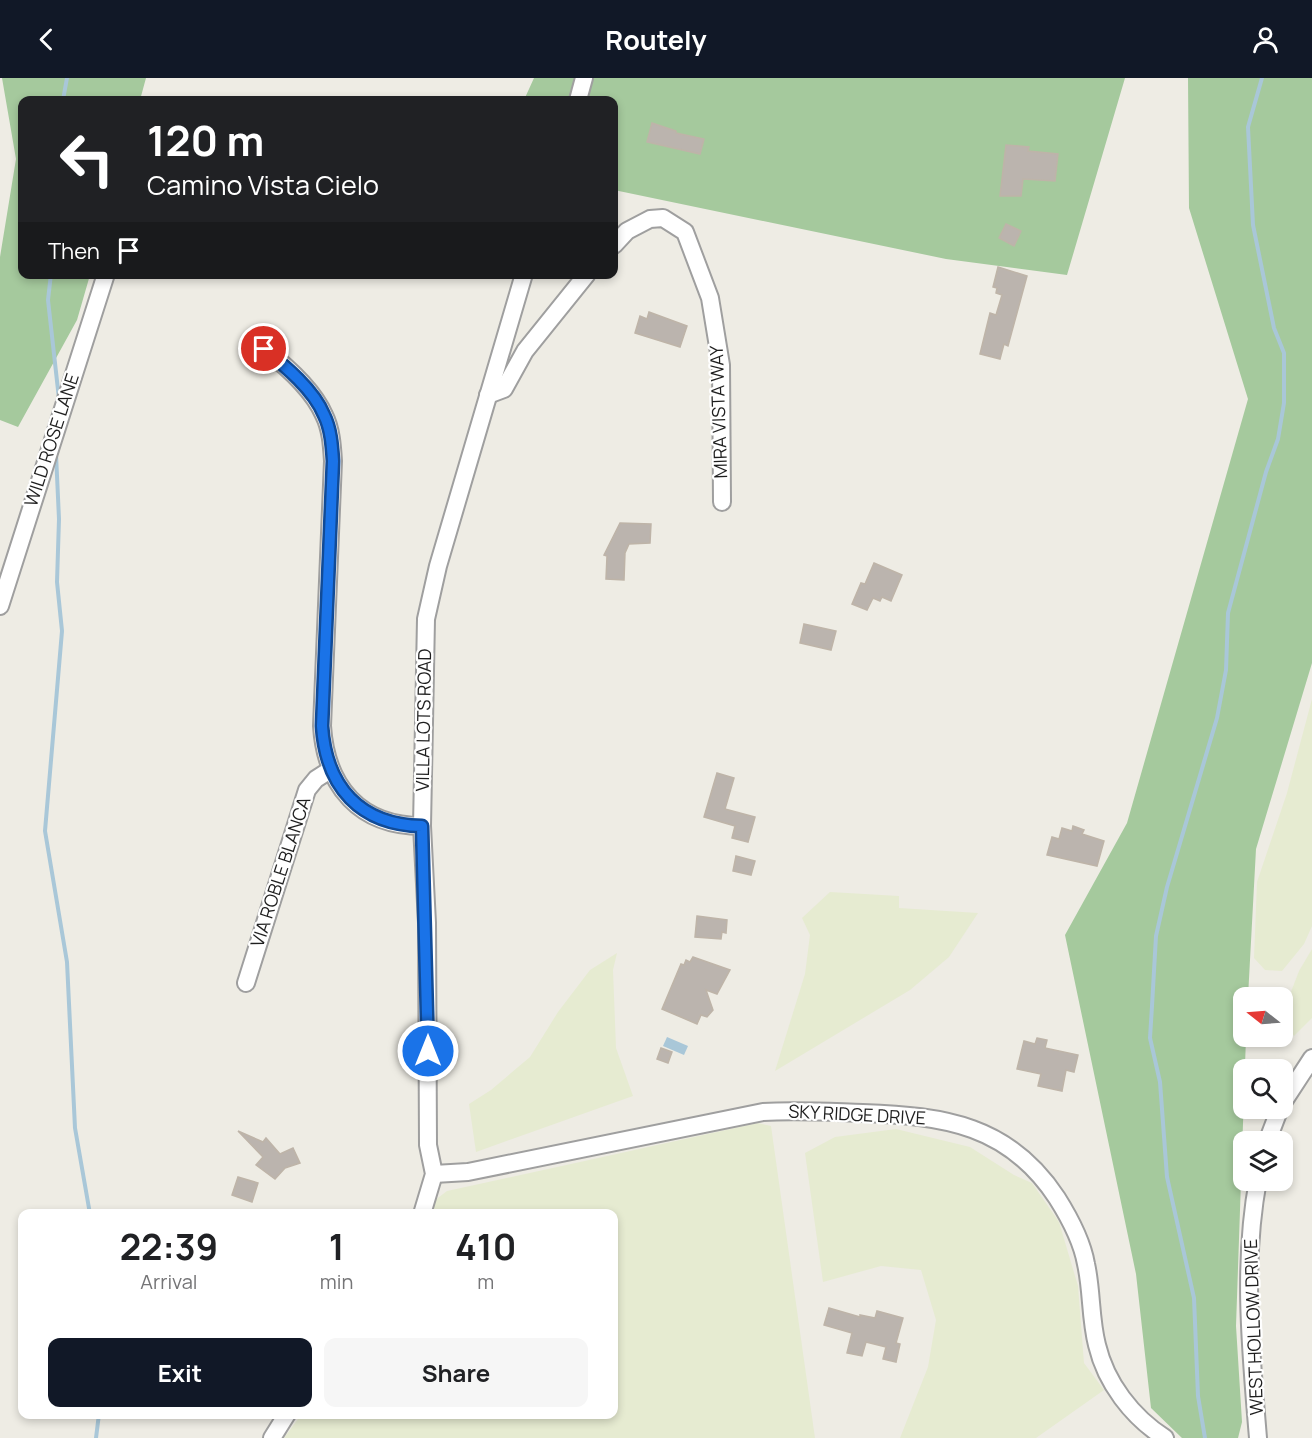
<!DOCTYPE html>
<style>
body{margin:0;font-family:Manrope,sans-serif;background:#f6f6f6;color:#202124;height:100vh;display:flex;flex-direction:column;font-size:22px;white-space:nowrap}
*{box-sizing:border-box;margin:0}
p{font-size:20px;color:#757577}
.icon{flex:none;width:33px;height:33px;fill:none;stroke:currentColor;stroke-width:2;stroke-linecap:round;stroke-linejoin:round}
.map{position:relative;flex:1;overflow:hidden}
.details{position:absolute;left:18px;top:1131px;width:600px;height:210px;display:flex;flex-direction:column;background:#fff;border-radius:12px;box-shadow:0 3px 9px #0003}
.details>*{flex:none}
.banner{position:absolute;left:18px;top:18px;width:600px;height:183px;border-radius:12px;box-shadow:0 3px 9px #0003;background:#202124;color:#fff;overflow:hidden}
.needle{width:39px;rotate:287deg}
.controls{position:absolute;left:1233px;top:909px;display:grid;gap:12px}
.controls a{display:grid;place-items:center;width:60px;height:60px;border-radius:12px;background:#fff;box-shadow:0 3px 9px #0003;font-size:30px}
.pin{position:absolute;display:grid;place-items:center;width:51px;height:51px;color:#fff;margin:-26px;border:3px solid #fff;border-radius:50%;box-shadow:0 2px 6px #0007}
.me{position:absolute;width:66px;margin:-33px;rotate:0deg;stroke-linejoin:round;filter:drop-shadow(0 0 4px #0008)}
.turn{display:flex;align-items:center;gap:21px;height:126px;padding:0 30px;font-size:27px}
.turn .icon{width:78px;height:78px;stroke-width:2.5}
.turn b{display:block;font-size:42px;line-height:51px}
.then{display:flex;align-items:center;height:57px;padding:0 30px;background:#0003;gap:12px;font-size:22px}
.eta{display:flex;justify-content:space-evenly;align-items:center;height:102px;text-align:center}
.eta b{font-size:36px;font-weight:700;line-height:42px}
.primary-button{display:flex;gap:12px;margin-top:auto;padding:12px 30px}
.primary-button a{flex:1;height:69px;border-radius:12px;background:#111827;color:#fff;font-size:24px;font-weight:700;line-height:69px;text-align:center}
.primary-button a+a{background:#f6f6f6;color:#202124}
header{display:flex;justify-content:space-between;align-items:center;height:78px;padding:0 30px;background:#111827;color:#fff;font-size:27px;font-weight:700}
.map>svg:first-child{display:block}
.farmland{fill:#e6ebd1}
.forest{fill:#a5c99d}
.water{fill:#a9c7d8}
.lines{fill:none;stroke-linecap:round;stroke-linejoin:round}
.stream{stroke:#a9c7d8;stroke-width:4}
.building{fill:#bbb4ae;stroke:#beb4a8;stroke-width:1.5}
.minor-casing{stroke:#9f9f9f;stroke-width:20}
.minor{stroke:#fff;stroke-width:16}
.route-casing{stroke:#114b97;stroke-width:15}
.route{stroke:#1a73e8;stroke-width:10}
.labels{text-anchor:middle;stroke-width:4.5;stroke-linejoin:round;paint-order:stroke}
.street-label{font-size:18px;fill:#1e1e1e;stroke:#fff}
</style>
<header><svg class="icon" aria-label="back" viewBox="0 0 24 24"><path d="M15 5l-7 7 7 7"/></svg>Routely<svg class="icon" aria-label="person" viewBox="0 0 24 24"><circle cx="12" cy="8" r="4"/><path d="M4 21q1-7 8-7t8 7"/></svg></header>
<div class="map">
<svg width="1312" height="1360" viewBox="0 0 1312 1360">
<rect width="100%" height="100%" fill="#eeece4"/>
<g class="farmland">
<path d="M1312 621V848L1304 866 1282 893 1265 892 1254 880 1257 804 1287 715Z"/>
<path d="M830 814 899 818V830L978 835 949 879 910 912 775 993 805 896 810 857 802 840Z"/>
<path d="M1312 871V940L1294 958 1287 949 1284 932 1299 893Z"/>
<path d="M617 875 613 892 616 970 633 1018 476 1074 469 1026 491 1012 530 979 558 934 590 892Z"/>
<path d="M758 1045 771 1048 815 1360H284L301 1337 614 1336V1136L428 1135 434 1123 447 1113Z"/>
<path d="M896 1051 970 1069 1014 1097 1032 1105 1059 1144 1078 1208 1084 1285 1104 1312 1036 1360H900L928 1289 936 1242 921 1192 881 1188 823 1204 805 1075 835 1059Z"/>
</g>
<g class="forest">
<path d="M2 0H146L140 22H22V196L90 197 77 242 18 349 0 342V179L16 81Z"/>
<path d="M534 0H1125L1067 197 946 181 614 112V22H524Z"/>
<path d="M1188 0H1312V585L1256 771 1248 919 1244 920V958L1246 959 1236 1248 1242 1344 1238 1360H1182L1151 1330 1136 1196 1065 857 1127 745 1248 321 1189 130Z"/>
</g>
<path class="water" d="M667 959 688 968 684 977 663 968Z"/>
<g class="lines">
<g class="stream">
<path d="M63 22 67 0"/>
<path d="M51 196 48 222 59 321"/>
<path d="M56 376 59 441 57 504 62 553 45 753 67 884 75 1050 90 1136"/>
<path d="M96 1360 99 1336"/>
<path d="M1205 1360 1198 1318 1194 1220 1167 1099 1160 1004 1150 960 1152 928 1156 858 1167 809 1217 640 1226 592 1228 535 1266 394 1278 361 1284 325V275L1274 250 1253 147 1248 49 1262 0"/>
</g>
</g>
<g class="building">
<path d="M652 45 676 53V55L704 61 700 76 647 64Z"/>
<path d="M1006 67 1029 69 1028 73 1058 76 1055 103 1023 101 1021 118H1000Z"/>
<path d="M1006 146 1021 153 1014 168 999 160Z"/>
<path d="M998 189 1027 198 1008 268 1004 266 1000 281 980 276 990 235 996 237 1002 217 996 215 997 210 993 209Z"/>
<path d="M649 234 687 248 680 269 635 255 640 238 647 241Z"/>
<path d="M620 445 651 446 650 465 629 466 625 475 624 502 606 501 607 478 604 477Z"/>
<path d="M874 485 902 497 891 523 882 519 880 523 873 520 867 532 852 526 861 505 865 506Z"/>
<path d="M804 546 836 553 831 572 800 565Z"/>
<path d="M717 695 734 700 725 731 755 739 748 764 732 760 735 748 704 739Z"/>
<path d="M1073 748 1084 752 1082 756 1104 763 1097 788 1047 777 1052 759 1059 761 1062 750 1072 753Z"/>
<path d="M736 778 755 783 751 797 733 793Z"/>
<path d="M697 838 727 842 726 855 722 854 721 861 695 859Z"/>
<path d="M693 879 730 892 717 916 706 912 713 932 707 939 701 937 697 946 662 931 681 886 684 887 686 882 690 884Z"/>
<path d="M1037 960 1047 962 1045 970 1078 977 1074 994 1066 992 1062 1013 1038 1008 1041 996 1017 991 1024 963 1035 966Z"/>
<path d="M661 970 672 974 668 985 657 981Z"/>
<path d="M238 1053 263 1064 266 1060 280 1076 293 1070 300 1085 285 1090 275 1101 256 1087 263 1079Z"/>
<path d="M238 1099 258 1105 252 1124 232 1117Z"/>
<path d="M829 1230 860 1239V1237L875 1240 877 1233 903 1240 896 1265 900 1266 896 1284 883 1281 886 1269 866 1264 862 1278 847 1275 852 1255 824 1247Z"/>
</g>
<g class="lines">
<g class="minor-casing">
<g id="minor">
<path d="M578 22 584 0"/>
<path d="M614 167 627 153 650 141 663 140 685 154 710 220 721 287 722 424"/>
<path d="M264 271C285 287 313 312 324 337 331 351 332 367 333 383L322 648C326 709 360 748 422 748"/>
<path d="M488 317 504 311 525 273 587 196"/>
<path d="M0 528 106 196"/>
<path d="M246 905 307 712 316 701 330 692"/>
<path d="M1282 1026 1312 980"/>
<path d="M1267 1064 1280 1030"/>
<path d="M434 1096 468 1094 763 1034C797 1032 830 1034 863 1035 945 1038 1009 1047 1057 1120 1069 1139 1082 1163 1086 1186 1092 1212 1090 1240 1097 1267 1106 1305 1132 1339 1165 1360"/>
<path d="M1258 1102C1242 1187 1251 1275 1258 1360"/>
<path d="M422 1136 434 1096 428 1067 427 845 422 748 426 541 438 488 524 196"/>
<path d="M272 1360 287 1336"/>
</g>
</g>
<use href="#minor" class="minor"/>
</g>
<g class="lines">
<g class="route-casing">
<path id="route" d="M264 271C285 288 314 312 324 337 331 351 332 368 333 383L322 648C326 709 360 747 422 748L428 973"/>
</g>
<use href="#route" class="route"/>
</g>
<g class="labels">
<g class="street-label">
<text transform="translate(719 334) rotate(-92)" y="6">MIRA VISTA WAY</text>
<text transform="translate(52 362) rotate(-72)" y="6">WILD ROSE LANE</text>
<text transform="translate(424 642) rotate(-89)" y="6">VILLA LOTS ROAD</text>
<text transform="translate(281 794) rotate(-72)" y="6">VIA ROBLE BLANCA</text>
<text transform="translate(857 1037) rotate(3)" y="6">SKY RIDGE DRIVE</text>
<text transform="translate(1254 1249) rotate(-92)" y="6">WEST HOLLOW DRIVE</text>
</g>
</g>
</svg>
<div class="controls">
<a><svg class="needle" viewBox="-14 -14 28 28"><path d="M0-13l5 13h-10z" fill="#e53935"/><path d="M0 13l5-13h-10z" fill="#757577"/></svg></a>
<a><svg class="icon" aria-label="search" viewBox="0 0 24 24"><circle cx="10" cy="10" r="6"/><path d="M15 15l6 6"/></svg></a>
<a><svg class="icon" aria-label="layers" viewBox="0 0 24 24"><path d="M12 4l9 5-9 5-9-5zM3 14l9 5 9-5"/></svg></a>
</div>
<div class="pin" style="left:264px;top:271px;background:#d93025"><svg class="icon" aria-label="arrive" viewBox="0 0 24 24"><path d="M6 21V4h12l-3 4 3 4H6"/></svg></div>
<svg class="me" style="left:428px;top:973px" viewBox="-20 -20 40 40"><circle r="17" fill="#1a73e8" stroke="#fff" stroke-width="3"/><path d="M0-11L8 9 0 5-8 9z" fill="#fff"/></svg>
<div class="banner">
<div class="turn"><svg class="icon" aria-label="left" viewBox="0 0 24 24"><path d="M17 20v-9H6M10 6l-5 5 5 5"/></svg><div><b>120 m</b>Camino Vista Cielo</div></div>
<div class="then">Then<svg class="icon" aria-label="arrive" viewBox="0 0 24 24"><path d="M6 21V4h12l-3 4 3 4H6"/></svg></div>
</div>
<section class="details">
<div class="eta">
<div><b>22:39</b><p>Arrival</p></div>
<div><b>1</b><p>min</p></div>
<div><b>410</b><p>m</p></div>
</div>
<div class="primary-button"><a>Exit</a><a>Share</a></div>
</section>
</div>
